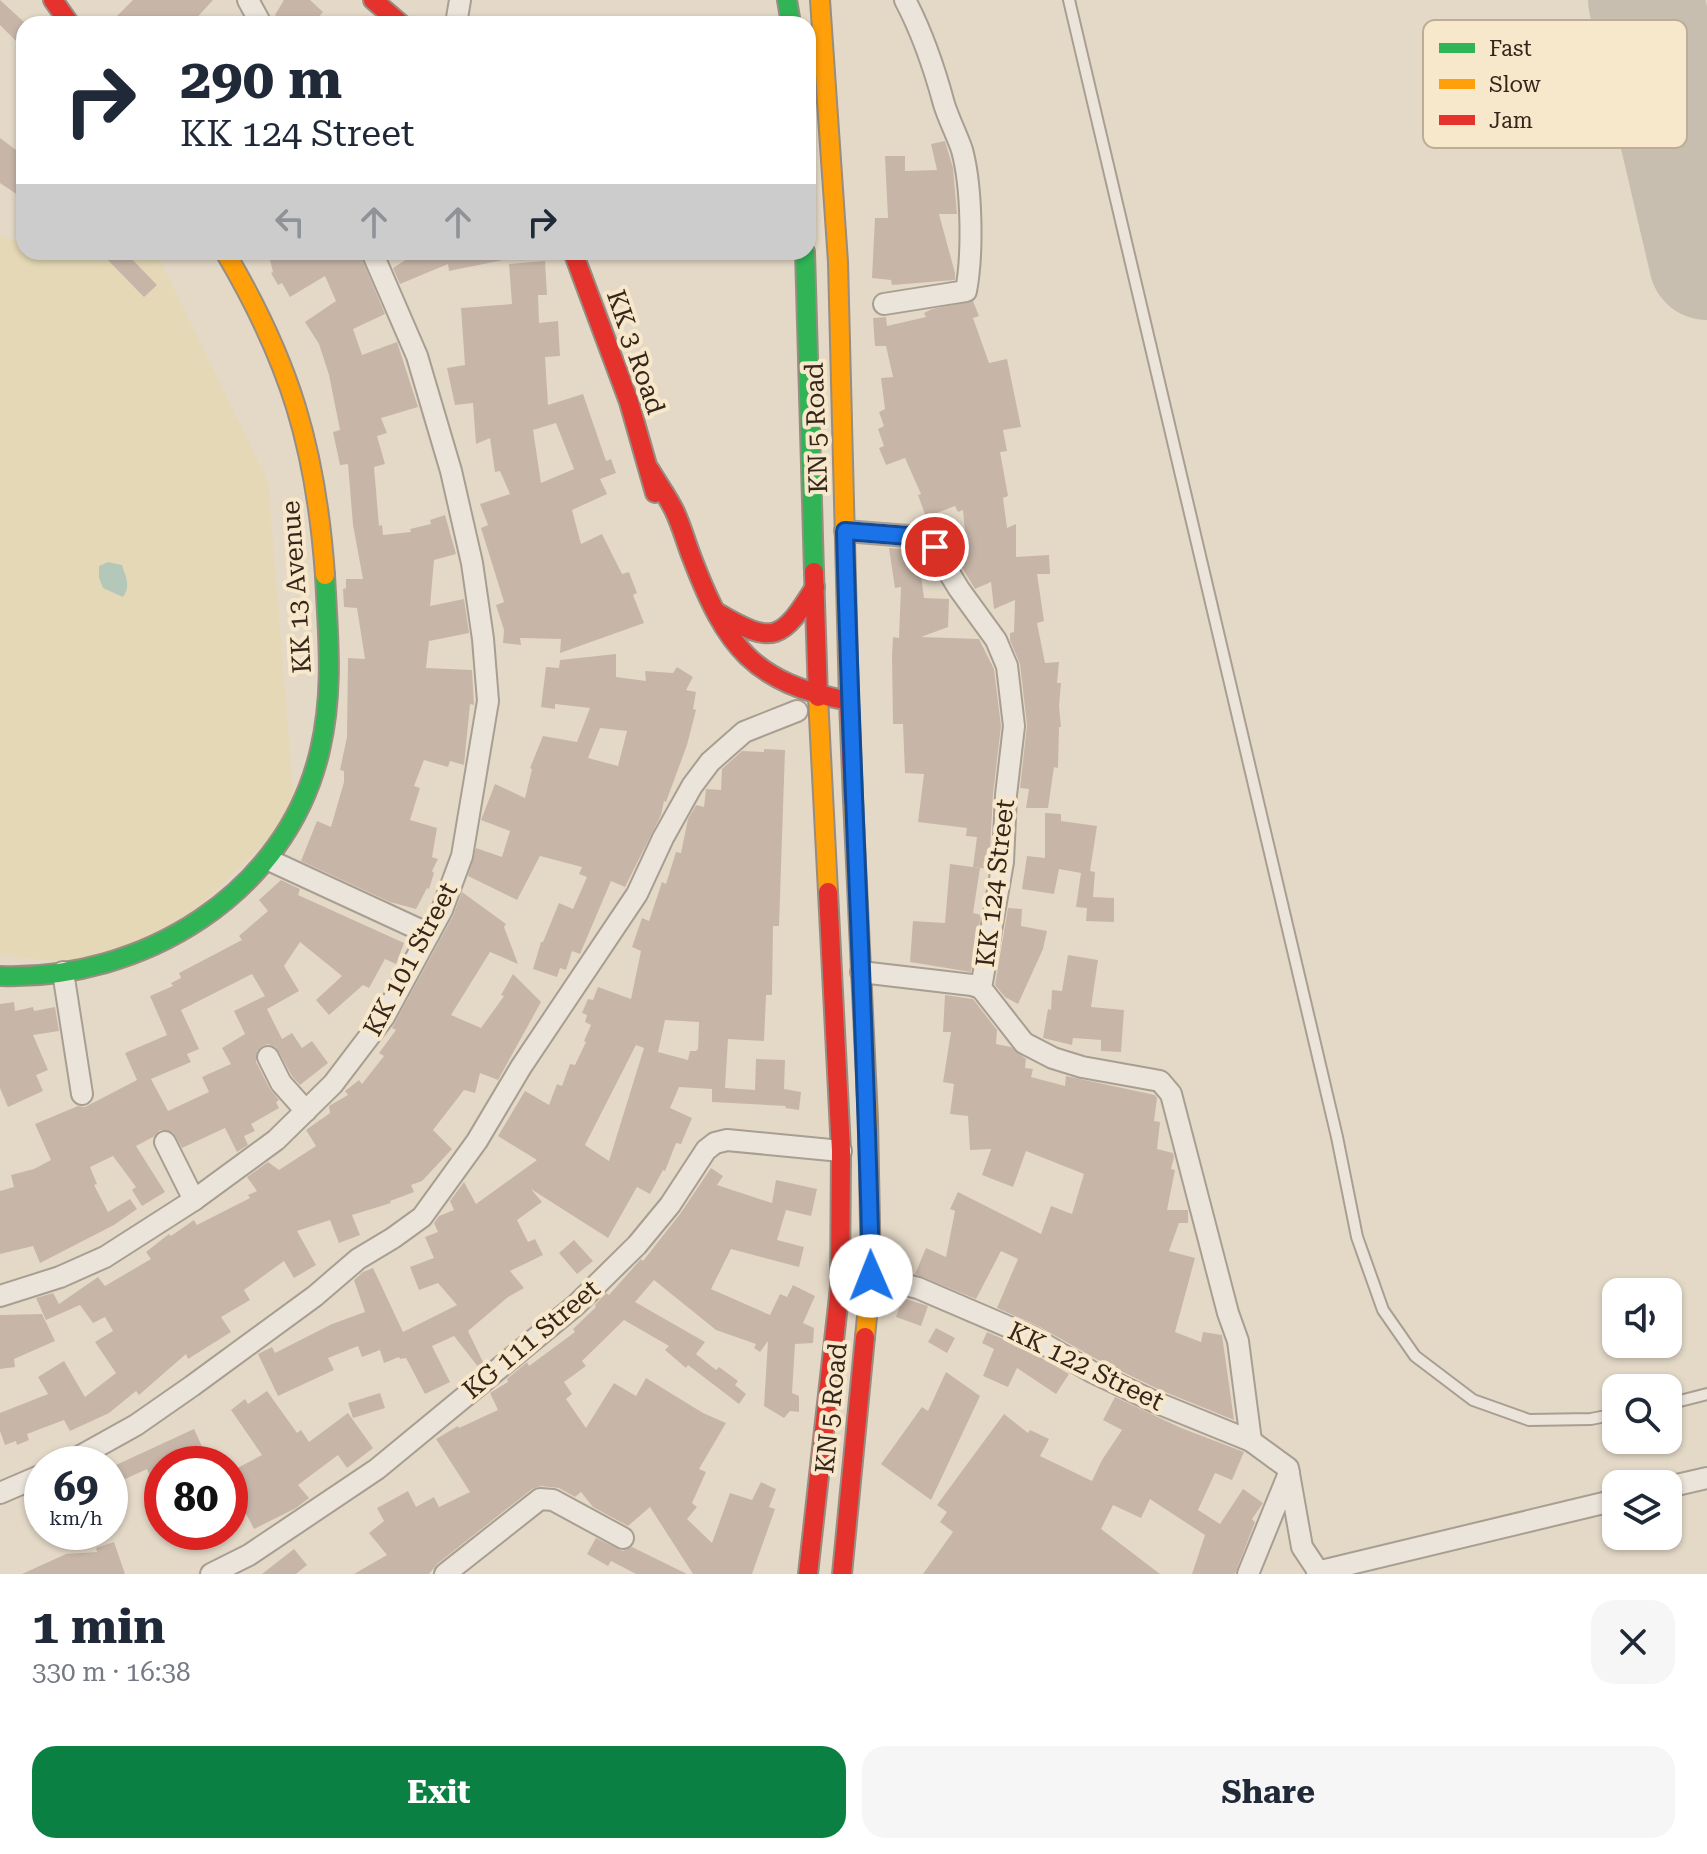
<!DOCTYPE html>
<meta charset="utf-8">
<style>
body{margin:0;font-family:"Roboto Serif",serif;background:#f6f6f7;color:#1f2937;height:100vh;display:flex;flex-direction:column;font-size:30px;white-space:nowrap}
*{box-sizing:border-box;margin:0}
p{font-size:26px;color:#747a83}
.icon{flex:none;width:44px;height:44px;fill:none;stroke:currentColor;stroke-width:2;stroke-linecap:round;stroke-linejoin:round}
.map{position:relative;height:1574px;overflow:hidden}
.drawer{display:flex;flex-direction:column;background:#fff;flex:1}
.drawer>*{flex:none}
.banner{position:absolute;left:16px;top:16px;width:800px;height:244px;border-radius:24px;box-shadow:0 2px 6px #0004;background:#fff;color:#1f2937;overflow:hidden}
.controls{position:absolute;left:1602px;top:1278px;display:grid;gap:16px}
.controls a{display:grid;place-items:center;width:80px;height:80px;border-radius:16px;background:#fff;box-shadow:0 2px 6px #0004;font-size:40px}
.speed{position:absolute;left:24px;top:1446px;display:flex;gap:16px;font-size:40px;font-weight:700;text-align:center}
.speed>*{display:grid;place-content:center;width:104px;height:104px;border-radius:50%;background:#fff;box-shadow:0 2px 6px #0004;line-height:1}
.speed small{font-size:20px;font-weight:400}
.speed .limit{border:12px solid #d22;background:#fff;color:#111}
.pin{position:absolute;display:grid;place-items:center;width:68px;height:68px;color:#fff;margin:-34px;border:4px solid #fff;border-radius:50%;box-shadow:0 2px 8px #0007}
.me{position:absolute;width:88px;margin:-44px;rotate:359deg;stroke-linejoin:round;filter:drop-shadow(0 0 6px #0008)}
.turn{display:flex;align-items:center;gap:28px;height:168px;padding:0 32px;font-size:36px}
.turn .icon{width:104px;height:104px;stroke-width:2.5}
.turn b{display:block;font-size:56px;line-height:68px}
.lanes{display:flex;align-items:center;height:76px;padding:0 32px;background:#0003;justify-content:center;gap:40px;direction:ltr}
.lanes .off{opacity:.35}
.round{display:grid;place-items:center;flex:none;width:84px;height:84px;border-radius:24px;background:#f6f6f7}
.summary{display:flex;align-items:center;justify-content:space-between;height:136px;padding:0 32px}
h1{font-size:48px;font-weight:700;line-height:60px}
.action{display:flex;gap:16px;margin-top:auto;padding:16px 32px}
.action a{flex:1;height:92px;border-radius:24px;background:#0b8043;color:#fff;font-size:32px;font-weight:700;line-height:92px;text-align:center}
.action a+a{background:#f6f6f7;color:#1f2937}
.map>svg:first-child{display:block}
.farmland{fill:#e5d8b6}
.water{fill:#b4c8ba}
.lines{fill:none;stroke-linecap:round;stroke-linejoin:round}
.runway{stroke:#c7beb0;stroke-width:116}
.building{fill:#c7b6a8;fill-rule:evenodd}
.lane-casing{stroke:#a89e91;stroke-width:14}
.street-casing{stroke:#a89e91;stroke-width:24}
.fast-casing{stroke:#988d81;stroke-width:22}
.slow-casing{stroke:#988d81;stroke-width:22}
.jam-casing{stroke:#988d81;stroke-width:22}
.lane{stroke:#ebe4da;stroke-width:10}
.street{stroke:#ebe4da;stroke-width:20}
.fast{stroke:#30b455;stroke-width:18}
.slow{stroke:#ff9f0a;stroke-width:18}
.jam{stroke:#e5322d;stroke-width:18}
.route-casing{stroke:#114b97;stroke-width:20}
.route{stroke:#1a73e8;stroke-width:14}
.labels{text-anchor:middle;stroke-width:8;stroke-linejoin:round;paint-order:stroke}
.street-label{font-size:26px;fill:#35251a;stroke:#f7e7cb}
.key{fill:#f7e7cb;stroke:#bdad96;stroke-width:2}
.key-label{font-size:22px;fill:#35251a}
</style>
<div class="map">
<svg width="1707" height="1574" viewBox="0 0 1707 1574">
<rect width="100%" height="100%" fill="#e4d9c7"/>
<path class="farmland" d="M0 236 24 242V252H99L159 258 268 482 295 814 133 970 0 955Z"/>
<path class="water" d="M108 562 122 565C126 577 131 587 123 597L103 588 99 578V566Z"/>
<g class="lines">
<path class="runway" d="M1646 0 1707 262"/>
</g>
<g class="building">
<path d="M0 0 24 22V49L0 25Z"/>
<path d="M133 0H213L191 24H109Z"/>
<path d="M284 0H310L323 12 313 24H285L275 15Z"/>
<path d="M0 138 24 156V199L0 183Z"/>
<path d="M945 141 953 168 957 214H939L955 273V280L892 285 891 280 872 278 875 218H888L885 156H905V171L937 170 931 144Z"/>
<path d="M100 252H125L157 285 144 297Z"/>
<path d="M268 252H359L385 314 353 329 362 355 397 342 418 407 381 418 387 433 377 436 385 464 374 467 379 526 382 525 383 535 411 532 410 529 431 524 430 520 445 515 456 554 434 560 430 606 464 599 469 633 429 641 426 668 472 670 474 705 470 704 464 765 450 761 448 767 424 760 414 786 420 788 410 820 437 828 432 857 438 859 432 871 434 873 429 889 427 888 416 909 390 902 301 861 317 821 331 827 344 782V771L340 770 347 737 348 658 365 659 357 608 344 607 343 589 346 588V579H363L353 525 348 464 340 465 333 432 340 430 329 375 319 344 305 322 336 301 325 276 290 297 282 283 278 285 271 273 273 272Z"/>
<path d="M404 252H507L508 259 449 271 448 264 400 284 393 268 407 259Z"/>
<path d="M545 261 547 295H538L539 323 558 321 560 356 545 357 548 405 583 394 606 461 611 459 616 473 600 479 607 494 572 510 581 544 602 534 622 574 629 572 637 593 633 595 644 623 560 653 561 639 520 638 521 645 503 643 504 630 496 605 504 602 481 528 488 525 480 504 510 494 500 471 495 472 490 438 476 444 473 403 455 405 447 368 465 365 461 308 512 304 509 264ZM556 423 574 469 541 483 533 430Z"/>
<path d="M973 301 979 316 973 318 989 363 1007 359 1021 427 1003 430 1007 451 1000 452 1008 496 1003 498 1007 528 1016 524V557L1049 555 1050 574H1037L1044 621 1037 623 1045 663 1059 662 1057 683H1061L1059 706 1061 727H1059L1058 768 1054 767 1048 808H1026L1029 789 1020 788 1027 725 1020 664 1010 640V633L1014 632 1015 600 994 609 991 582 975 589 949 546 966 542 963 510 958 512 955 506 926 517 918 495 921 494 905 458 886 465 879 448 884 446 878 429 884 426 879 412 885 409 881 378 893 377 886 346H875L873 318 886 317 887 326 926 317 924 313 932 309Z"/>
<path d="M889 548 903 549 904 555 918 553 924 598 949 599 948 627 921 637 979 639 994 669 1001 726 993 794 989 869 973 867 977 837 966 836 967 828 918 822 924 774 905 773 903 724H893L892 655 893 637 899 638 901 587 895 588Z"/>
<path d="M616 654V677L646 681 645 671 673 673 677 667 693 677 686 690 696 692 693 709 696 710 687 745 666 802 664 801 661 815 625 887 611 881 580 954 572 951 566 970 560 968 557 977 533 969 541 942H543L559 903 573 909 587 877 579 874 582 867 540 856 517 900 468 876 476 848 502 857 510 831 481 820 495 784 525 798 532 769 530 768 543 736 577 742 590 708 555 704V709L541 707 546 667 559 668 560 660ZM600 728 627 731 618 766 588 758Z"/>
<path d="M764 749 785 750 779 926H773L772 995H766L764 1041 728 1039 725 1088 755 1090 756 1059 785 1060 784 1089 801 1092 799 1110 785 1108 786 1106 712 1102V1089L679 1087 670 1108 692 1118 681 1144 676 1143 665 1171 663 1170 650 1194 637 1187 608 1238 531 1189 542 1202 517 1220 528 1242 535 1239 543 1255 510 1271 524 1288 508 1297 468 1331 484 1364 479 1368 454 1336 432 1346 450 1382 425 1394 406 1358 400 1359 399 1357 384 1363 380 1350 362 1357 358 1346 328 1358 334 1370 278 1396 258 1354 272 1347 275 1353 332 1324 365 1312 354 1280 363 1272 373 1268 403 1332 457 1305 438 1283 419 1290 410 1267 434 1258 425 1237 438 1232 434 1223 439 1216 454 1210 450 1201 464 1182 476 1204 537 1160 498 1136 525 1091 549 1105 557 1084 562 1086 570 1064 575 1065 586 1042 584 1041 591 1025 585 1022 587 1015 582 1013 588 999 593 1000 598 987 631 999 641 951 632 947 642 918 649 921 662 882 666 884 676 852 681 853 688 819 696 805 704 807 706 789 721 790 722 769 742 751 764 752ZM665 1020 699 1022 698 1049 696 1051H690L688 1060 658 1052ZM636 1045 644 1048 609 1161 585 1145Z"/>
<path d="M1045 813 1061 814V821L1097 826 1090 871 1095 872 1093 897 1114 898V922L1086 921 1087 908 1076 907 1081 873 1059 869 1054 894 1022 889 1027 856 1045 858Z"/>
<path d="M950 864 980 868 973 913 981 915 971 972 910 962 913 921 945 923Z"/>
<path d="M281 880 300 889 298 895 404 943 396 964 385 959 369 988 363 985 329 1015 316 1000 342 976 300 942 284 966 299 991 267 1009 282 1039 292 1033 302 1048 312 1041 328 1063 300 1085 292 1076 276 1047 268 1044 262 1046 257 1051 256 1062 270 1089 279 1100 276 1102 279 1108 251 1124 255 1131 244 1136 248 1145 237 1152 225 1128 182 1148 173 1132 160 1130 153 1137 136 1146 165 1192 142 1206 132 1190 136 1187 113 1156 90 1167 97 1184 94 1185 108 1212 130 1199 137 1209 114 1225 40 1263 33 1246 0 1254V1191L14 1187 11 1175 34 1169 51 1160 35 1124 78 1106 85 1107 137 1080 125 1053 167 1035 150 996 173 986 171 983 181 978 179 973 242 940 239 936 268 911 259 900ZM252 974 265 996 234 1011 245 1034 222 1048 231 1064 202 1077 209 1092 168 1111 151 1079 191 1062 187 1054 199 1049 181 1010Z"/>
<path d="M462 892 506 924 504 927 518 964 490 952 451 1015 481 1028 504 996 501 995 513 974 541 1002 498 1080 480 1073 475 1093 464 1090 433 1130 452 1149 422 1181 411 1185 414 1192 390 1201 391 1203 352 1215 360 1235 339 1243 330 1220 297 1231 316 1265 294 1278 284 1261 244 1290 250 1300 221 1317 231 1332 188 1359 186 1354 139 1395 136 1391 109 1413 70 1431 64 1420 27 1434 29 1440 17 1445 16 1441 5 1445 0 1431V1413L48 1394 38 1377 64 1361 85 1397 116 1373 95 1342 113 1331 105 1317 93 1323 80 1305 46 1320 36 1298 53 1293 59 1304 98 1277 105 1286 151 1259 146 1252 169 1234 171 1236 194 1220 197 1225 250 1198 248 1195 257 1191 247 1177 268 1162 279 1170 316 1146 306 1130 330 1113 329 1106 348 1095 345 1091 359 1080 362 1084 384 1056 379 1053 396 1030 392 1028 453 916Z"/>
<path d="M1008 908 1022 909 1021 926 1047 931 1043 949 1018 1004 1005 997 995 985Z"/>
<path d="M1068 955 1098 960 1091 1007 1124 1010 1121 1052 1101 1051V1040L1073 1038 1072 1045 1043 1038 1048 1009 1051 1010 1052 990 1062 991Z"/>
<path d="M945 995 973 999 997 1030 996 1044 1011 1047 1026 1059 1025 1068 1033 1069 1031 1077 1065 1086 1066 1076 1155 1095 1157 1098 1154 1121 1160 1122 1157 1149 1173 1153 1174 1157 1171 1169 1175 1170 1167 1210H1188V1223H1179L1169 1251 1195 1258 1175 1332 1201 1342 1203 1332 1222 1335 1234 1420 1160 1390 1098 1360 1038 1326 997 1308 1018 1259 1001 1251 976 1299 915 1274 926 1248 946 1257 955 1211 950 1209 958 1192 1041 1234 1051 1206 1072 1214 1084 1174 1026 1151 1013 1187 982 1175 991 1149 970 1150 968 1116 950 1114 954 1084 943 1082 951 1032H943Z"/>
<path d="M14 1002 15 1011 33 1007 34 1011 55 1007 59 1031 33 1035 48 1070 36 1075 43 1091 8 1107 0 1088V1004Z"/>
<path d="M711 1168 723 1176 717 1185 772 1203 776 1180 817 1189 811 1216 786 1210 777 1240 804 1247 799 1267 731 1249 711 1289 770 1315 780 1294 787 1297 793 1285 815 1296 803 1323 814 1328 813 1343 795 1344 792 1393 799 1396V1412L790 1411 784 1418 764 1406 768 1341 760 1352 754 1348 756 1344 716 1330 654 1280 635 1302 705 1342 696 1354 716 1370 719 1367 738 1381 735 1385 746 1394 739 1404 688 1365 686 1368 665 1350 669 1346 624 1320 582 1361 586 1366 564 1382 572 1394 566 1399 586 1428 614 1383 636 1396 646 1378 703 1413 726 1423 699 1469 706 1472 692 1503 697 1507 687 1519 712 1543 730 1493 752 1500 761 1482 776 1489 769 1507 775 1509 752 1574H693L650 1507 628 1526 593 1507 581 1492 575 1497 559 1488 541 1486 532 1489 437 1564 429 1574H354L387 1555 369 1533 384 1521 377 1508 408 1491 416 1507 434 1497 439 1507 470 1492 436 1439 458 1426 459 1428 498 1410 490 1393 508 1382 507 1379 527 1362 529 1366 575 1332 573 1329 596 1307 595 1305 606 1293 609 1295 641 1259 643 1261 680 1214Z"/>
<path d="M574 1240 593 1261 577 1274 559 1253Z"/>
<path d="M903 1298 928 1306 921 1326 896 1317Z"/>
<path d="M42 1314 55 1341 14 1359 15 1367 0 1369V1315Z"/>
<path d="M936 1328 955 1338 947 1353 928 1342Z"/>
<path d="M987 1332 1026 1349 1069 1374 1056 1394 1017 1368 1008 1387 983 1376 994 1349 982 1343Z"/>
<path d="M946 1372 980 1396 931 1500 881 1464 922 1407 928 1411Z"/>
<path d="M267 1391 297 1433 301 1430 309 1442 348 1413 373 1448 347 1468 338 1455 298 1485 309 1498 296 1508 254 1529 230 1483V1472L262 1455 231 1410 245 1399 248 1404Z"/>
<path d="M380 1393 385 1408 353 1418 348 1403Z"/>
<path d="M1115 1397 1181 1428 1244 1452 1232 1480 1215 1473 1198 1510 1220 1524 1243 1489 1263 1503 1252 1519 1255 1522 1235 1574H1192L1205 1535 1150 1499 1141 1518 1113 1505 1101 1529 1160 1574H923L953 1532 940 1522 947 1512 937 1505 1004 1414 1028 1433 1030 1430 1049 1439 1040 1456 1092 1481 1102 1460 1122 1430 1103 1420Z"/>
<path d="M194 1429 210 1464H162V1503L147 1469 123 1480 116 1465Z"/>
<path d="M596 1538 623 1551 632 1547 687 1574H636L611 1561 608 1566 587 1554Z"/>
<path d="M114 1542 125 1574H22L66 1554 97 1552 96 1548Z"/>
<path d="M294 1549 307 1565 296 1574H262Z"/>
</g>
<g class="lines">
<g class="lane-casing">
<g id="lane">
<path d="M1069 0 1337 1137 1357 1237 1383 1310 1415 1356 1473 1400 1529 1420 1591 1419 1616 1414"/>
<path d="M1668 1404 1707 1394"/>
</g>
</g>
<g class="street-casing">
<g id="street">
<path d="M248 0 261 24"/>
<path d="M456 24 460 0"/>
<path d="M884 304 966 291C973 254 972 187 962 150 957 135 949 120 944 104 934 67 923 34 905 0"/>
<path d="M845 531 921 537 929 540 959 589 996 640 1007 666 1014 726 1006 795 1003 862 981 988 1024 1043 1053 1058 1082 1067 1160 1081 1171 1094 1228 1313 1238 1341 1251 1441"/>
<path d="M271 861 429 934"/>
<path d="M63 972 82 1094"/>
<path d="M861 972 972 985 981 988"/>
<path d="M268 1057 281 1083 306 1111"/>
<path d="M165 1142 194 1200"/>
<path d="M871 1276 918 1288 1032 1337 1092 1372 1155 1402 1251 1441 1288 1468 1302 1547 1320 1574"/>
<path d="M0 1296 60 1277 105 1257 194 1200 276 1140 333 1084 384 1017 442 910 462 856 488 701 483 639 472 563 451 471 417 356 372 252"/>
<path d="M66 1464 136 1425 192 1386 315 1296 358 1259 393 1238 422 1217 477 1141 521 1067 637 894 663 838 692 786 710 762 744 732 797 711"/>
<path d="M1668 1487 1707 1478"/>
<path d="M0 1493 42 1475"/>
<path d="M1317 1572 1616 1500"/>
<path d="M211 1574 249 1555 377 1469 576 1305 637 1245 670 1205 706 1150 715 1143 727 1140 841 1151"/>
<path d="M445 1574 540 1499 553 1500 623 1538"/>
<path d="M1248 1574 1289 1473"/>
</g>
</g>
<g class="fast-casing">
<g id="fast">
<path d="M787 0 791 24"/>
<path d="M805 252 814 572"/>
<path d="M0 976C142 981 287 894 320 750 334 690 328 636 325 575"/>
</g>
</g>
<g class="slow-casing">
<g id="slow">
<path d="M820 0 838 262 849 701"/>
<path d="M225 252C290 362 316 448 325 575"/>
<path d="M818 697 828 892"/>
<path d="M853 799 868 1120 871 1276 865 1337"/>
</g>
</g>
<g class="jam-casing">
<g id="jam">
<path d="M53 0 70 24"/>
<path d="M373 0 401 24"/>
<path d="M573 252 629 402 655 493"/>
<path d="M650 470C658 484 668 497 675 512 682 527 686 543 692 558 726 647 753 683 849 701L853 799"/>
<path d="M814 572 818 697"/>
<path d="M718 613C774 646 782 640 815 587"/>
<path d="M808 1574 840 1287 841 1151 828 892"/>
<path d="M842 1574 865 1337"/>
</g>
</g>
<use href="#lane" class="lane"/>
<use href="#street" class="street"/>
<use href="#fast" class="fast"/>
<use href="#slow" class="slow"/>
<use href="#jam" class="jam"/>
</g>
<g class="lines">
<g class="route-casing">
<path id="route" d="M871 1276C866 1027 851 780 845 531L921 537 929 540 935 547"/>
</g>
<use href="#route" class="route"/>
</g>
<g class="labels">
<g class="street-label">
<text transform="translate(636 352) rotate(71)" y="9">KK 3 Road</text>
<text transform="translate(816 428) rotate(-92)" y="9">KN 5 Road</text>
<text transform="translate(296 587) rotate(-94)" y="9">KK 13 Avenue</text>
<text transform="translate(995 883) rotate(-83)" y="9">KK 124 Street</text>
<text transform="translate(410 959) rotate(-62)" y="9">KK 101 Street</text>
<text transform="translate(531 1339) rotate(-40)" y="9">KG 111 Street</text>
<text transform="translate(1086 1366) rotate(26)" y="9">KK 122 Street</text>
<text transform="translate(831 1408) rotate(-84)" y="9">KN 5 Road</text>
</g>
</g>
<rect x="1423" y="20" width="264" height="128" rx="12" class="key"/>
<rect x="1439" y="43" width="36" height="10" fill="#30b455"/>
<rect x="1439" y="79" width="36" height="10" fill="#ff9f0a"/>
<rect x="1439" y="115" width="36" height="10" fill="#e5322d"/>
<g class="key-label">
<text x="1489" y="56">Fast</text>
<text x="1489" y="92">Slow</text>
<text x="1489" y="128">Jam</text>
</g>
</svg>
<div class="controls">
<a><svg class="icon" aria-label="sound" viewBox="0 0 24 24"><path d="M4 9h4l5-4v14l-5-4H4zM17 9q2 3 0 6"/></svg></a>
<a><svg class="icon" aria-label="search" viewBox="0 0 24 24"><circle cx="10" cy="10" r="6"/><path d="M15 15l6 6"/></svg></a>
<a><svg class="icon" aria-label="layers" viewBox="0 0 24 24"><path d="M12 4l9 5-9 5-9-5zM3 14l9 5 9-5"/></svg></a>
</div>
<div class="speed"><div>69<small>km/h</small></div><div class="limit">80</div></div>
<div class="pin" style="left:935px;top:547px;background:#d93025"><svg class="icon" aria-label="arrive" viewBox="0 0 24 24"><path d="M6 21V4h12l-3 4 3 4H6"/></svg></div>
<svg class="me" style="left:871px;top:1276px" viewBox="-20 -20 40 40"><circle r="19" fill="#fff"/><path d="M0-13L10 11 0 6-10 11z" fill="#1a73e8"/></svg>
<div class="banner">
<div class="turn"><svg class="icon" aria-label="right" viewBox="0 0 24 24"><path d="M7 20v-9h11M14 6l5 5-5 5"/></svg><div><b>290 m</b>KK 124 Street</div></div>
<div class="lanes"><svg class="icon off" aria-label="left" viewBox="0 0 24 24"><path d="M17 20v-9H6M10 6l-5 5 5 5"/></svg><svg class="icon off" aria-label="ahead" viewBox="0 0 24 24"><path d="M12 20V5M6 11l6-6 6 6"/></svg><svg class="icon off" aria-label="ahead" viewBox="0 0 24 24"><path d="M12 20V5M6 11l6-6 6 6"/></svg><svg class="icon" aria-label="right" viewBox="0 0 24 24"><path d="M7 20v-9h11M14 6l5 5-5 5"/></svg></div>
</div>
</div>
<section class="drawer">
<div class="summary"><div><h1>1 min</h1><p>330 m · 16:38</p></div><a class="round"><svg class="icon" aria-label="close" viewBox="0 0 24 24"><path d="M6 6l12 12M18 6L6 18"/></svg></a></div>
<div class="action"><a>Exit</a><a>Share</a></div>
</section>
